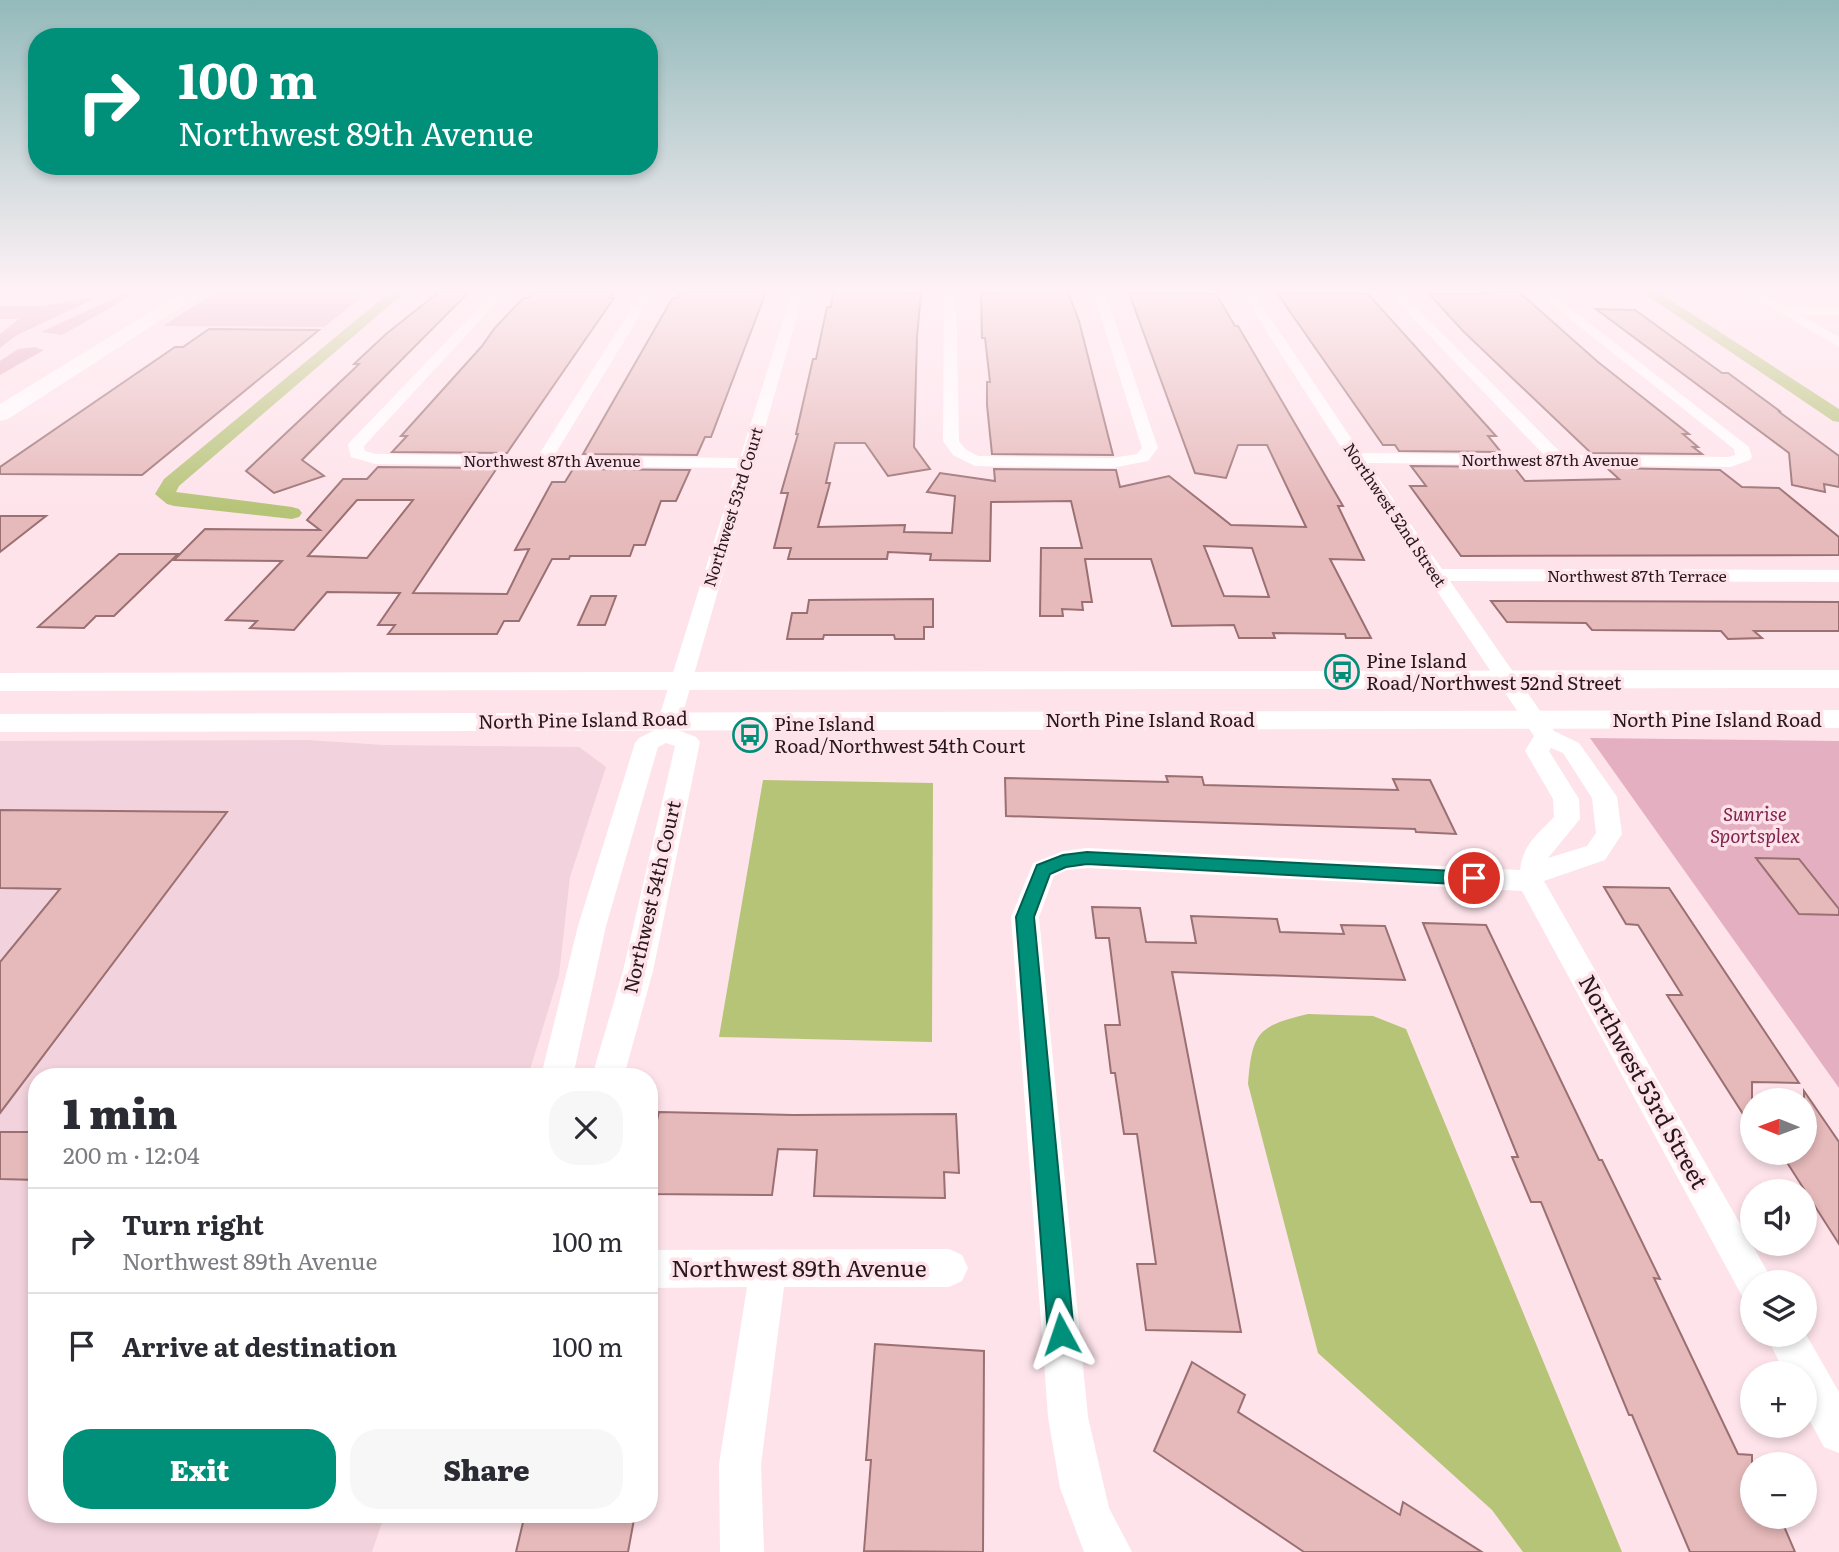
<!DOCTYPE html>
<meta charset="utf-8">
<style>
body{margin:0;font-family:Literata,serif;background:#f7f7f7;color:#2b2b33;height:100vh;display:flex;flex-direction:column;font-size:26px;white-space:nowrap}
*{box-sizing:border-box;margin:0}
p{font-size:23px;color:#7c7c81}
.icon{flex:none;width:38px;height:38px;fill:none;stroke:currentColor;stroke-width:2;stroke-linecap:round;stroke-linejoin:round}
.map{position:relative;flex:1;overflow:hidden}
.details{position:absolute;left:28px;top:1068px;width:630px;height:455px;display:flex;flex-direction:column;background:#fff;border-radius:28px;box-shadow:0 4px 10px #0003}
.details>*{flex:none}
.hud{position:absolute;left:28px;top:28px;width:630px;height:147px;border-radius:28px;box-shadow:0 4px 10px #0003;background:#008f79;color:#fff;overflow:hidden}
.needle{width:46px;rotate:271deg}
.tools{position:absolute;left:1740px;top:1088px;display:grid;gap:14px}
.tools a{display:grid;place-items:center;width:77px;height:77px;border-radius:50%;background:#fff;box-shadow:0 4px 10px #0003;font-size:35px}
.pin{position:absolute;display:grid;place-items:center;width:60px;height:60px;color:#fff;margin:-30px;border:4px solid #fff;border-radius:50%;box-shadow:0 2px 7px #0007}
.me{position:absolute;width:77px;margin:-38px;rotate:355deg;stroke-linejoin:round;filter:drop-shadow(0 0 5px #0008)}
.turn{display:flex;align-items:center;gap:24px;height:147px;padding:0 35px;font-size:32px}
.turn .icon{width:91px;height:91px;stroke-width:2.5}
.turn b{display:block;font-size:49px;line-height:60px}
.round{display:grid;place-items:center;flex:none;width:74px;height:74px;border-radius:28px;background:#f7f7f7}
.headline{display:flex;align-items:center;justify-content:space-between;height:119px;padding:0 35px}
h1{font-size:42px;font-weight:800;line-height:52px}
.primary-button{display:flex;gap:14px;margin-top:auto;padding:14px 35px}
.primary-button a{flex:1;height:80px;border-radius:28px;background:#008f79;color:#fff;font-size:28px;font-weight:800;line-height:80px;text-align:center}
.primary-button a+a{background:#f7f7f7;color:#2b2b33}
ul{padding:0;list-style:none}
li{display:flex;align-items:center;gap:21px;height:105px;padding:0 35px;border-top:2px solid #e1e1e2}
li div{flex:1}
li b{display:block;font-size:26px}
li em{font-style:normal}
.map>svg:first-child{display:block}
.built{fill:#f2d2dc}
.green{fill:#e4afc1}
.water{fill:#b6c478}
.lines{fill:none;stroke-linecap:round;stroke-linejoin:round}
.canal{fill:#b6c478;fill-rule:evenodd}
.building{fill:#e6b9ba;stroke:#9a7072;stroke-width:2;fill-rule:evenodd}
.minor{fill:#fff;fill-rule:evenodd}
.major{fill:#fff;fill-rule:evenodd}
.highway{fill:#fff;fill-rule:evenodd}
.route{fill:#008f79;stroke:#005d4f;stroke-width:2}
.labels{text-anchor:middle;stroke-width:7;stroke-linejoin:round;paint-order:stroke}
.far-street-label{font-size:16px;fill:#28181e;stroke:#fee3eb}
.poi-label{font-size:19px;fill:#28181e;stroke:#fee3eb;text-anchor:start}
.street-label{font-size:19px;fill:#28181e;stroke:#fee3eb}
.park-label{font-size:19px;font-style:italic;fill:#7f244d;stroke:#fee3eb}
.near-street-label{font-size:23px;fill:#28181e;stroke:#fee3eb}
</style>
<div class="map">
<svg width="1839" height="1552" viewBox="0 0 1839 1552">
<rect width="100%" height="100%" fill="#fee3eb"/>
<path class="built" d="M307 740 384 745 579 747 606 767 570 877 559 975 528 1076H37V1514H385L372 1552H0V741Z"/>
<g class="green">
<path d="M127 292H138L62 335 41 332Z"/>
<path d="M216 292H368L324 327 163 326Z"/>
<path d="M86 298H96L17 335 0 348V334L19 319H0V306H42Z"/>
<path d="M35 347 44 350 0 375V361L18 349Z"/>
<path d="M1590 738 1839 741V1088Z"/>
</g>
<g class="water">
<path d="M763 780 933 783 932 1042 719 1037Z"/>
<path d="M1308 1014 1373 1016 1406 1029 1622 1552H1523L1492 1510 1318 1353 1248 1084C1252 1032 1258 1026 1308 1014Z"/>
</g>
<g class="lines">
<g class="canal">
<path d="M390 292H405L179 486 176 492 292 507 299 509 302 513 299 517 292 519 174 506 167 504 155 494 164 479Z"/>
<path d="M1642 292H1658L1839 409V422L1833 421Z"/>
</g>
</g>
<g class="building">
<path d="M439 292H469L302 460 324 476 274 493 246 471 356 367 359 364H354L386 334Z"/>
<path d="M534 292H614L610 298H614L507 453 392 452 407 436H401L482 346 494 329 523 298H528Z"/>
<path d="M681 292H766L711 437H705L697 455 583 454 672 299 678 298Z"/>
<path d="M833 292 921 293 917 337 914 447 930 469 888 476 865 443H835L826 483H830L818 527 905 525 904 532 952 533 955 496 927 492 940 473 995 481 994 469 1116 470 1120 487 1169 476 1231 525 1306 527 1267 445H1238L1226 478 1195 473 1129 293 1216 294 1235 326H1238L1343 506H1338L1364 560 1330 559 1371 638H1346L1345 634 1273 633 1275 638H1239L1234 625 1172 626 1151 559H1085L1092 602H1082L1083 610 1062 609 1063 616H1040L1041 548H1082L1071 501 991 502 990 561 930 560 931 554 888 552 887 559H788L791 548H774L788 493H781L798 434H796L813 359H816L827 307H831ZM1204 546 1252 548 1269 597 1224 596Z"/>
<path d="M1068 292 1079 321 1113 455 992 454 987 405V382H990L985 338H982L981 293Z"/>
<path d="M1486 292H1519L1598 362 1689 434H1683L1698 447H1693L1702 454 1591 453 1463 331 1429 294H1488Z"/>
<path d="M1277 293 1368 294 1496 436H1488L1501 452 1399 451 1395 445H1383Z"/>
<path d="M1596 309 1635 310 1722 373H1728L1781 412 1778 411 1839 456V487L1824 484 1825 492 1792 485 1789 453Z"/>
<path d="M209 329 319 330 142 475 0 474V467L175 347H183Z"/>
<path d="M1411 466 1514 467 1525 481 1619 479 1607 468 1720 470 1742 487 1779 488 1839 537V555L1461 556 1410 486H1426Z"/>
<path d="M378 467 497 468 413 593 507 594 529 549 515 550 552 482H565L573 469 690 470 676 501H661L645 545H634L630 556H570L569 559H552L519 621H504L497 634H388L395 625H378L400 593 327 592 294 630 250 628 257 621 226 620 282 561 174 560 205 529 320 530 307 520 343 479H367ZM357 500H413L367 558 308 556Z"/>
<path d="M0 516H46L0 552Z"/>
<path d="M119 554H178L114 616H96L84 628 38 627Z"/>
<path d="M591 596H616L605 625H578Z"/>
<path d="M933 599V627H924V639H895L894 635H824L823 639H787L792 613H807L809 600Z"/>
<path d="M1491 601 1839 602V631H1754L1762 638 1728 639 1721 631 1592 630 1586 623 1507 622Z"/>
<path d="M1166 776 1202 777 1204 785 1398 790 1393 779 1430 780 1456 834 1416 832 1415 829 1006 816 1005 778 1168 782Z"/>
<path d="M0 810 227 812 0 1113V962L60 889 0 888Z"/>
<path d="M1756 858 1799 859 1839 909V915L1799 914Z"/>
<path d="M1604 887 1669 888 1799 1083 1752 1082V1128L1667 995H1682L1638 925 1626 924Z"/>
<path d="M1092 907 1140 908 1146 942 1196 943 1191 916 1277 919 1280 932 1344 934 1341 925 1385 926 1405 980 1172 972 1241 1332 1146 1330 1137 1264H1156L1137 1134H1124L1115 1073H1111L1105 1025H1120L1109 938H1096Z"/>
<path d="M1423 923 1486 925 1599 1160H1602L1660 1279 1654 1278 1738 1454 1752 1455V1517H1780L1795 1552H1690L1632 1415H1629L1541 1202H1531L1512 1157H1518Z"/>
<path d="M1804 1091 1839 1142V1244L1781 1153H1804Z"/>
<path d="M659 1112 793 1115 956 1114 959 1173 944 1172 945 1198 814 1196 817 1150 778 1149 772 1195 649 1194V1153Z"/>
<path d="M0 1132H37V1180L0 1179Z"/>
<path d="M875 1344 984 1351 983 1552 864 1551 871 1460H866Z"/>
<path d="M1192 1362 1245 1395 1238 1412 1400 1515 1403 1502 1482 1552H1304L1154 1451Z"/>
<path d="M525 1514H635L628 1552H516Z"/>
</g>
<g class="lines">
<g class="minor">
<path d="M494 292H506L364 446 365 451 376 454 538 456 642 292H654L554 456 740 458 792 292H804L678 730 696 737 700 742 653 971 624 1076H592L623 971 675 746 666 743 658 747 606 926 573 1076H541L578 926 635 743 639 738 655 730 737 468 375 464 351 457 348 445 350 442Z"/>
<path d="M944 292H956L959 441 965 449 978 456 1112 458 1137 454 1142 448 1093 292H1105L1158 448 1148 461 1112 468 975 466 953 455 943 441Z"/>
<path d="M1241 292H1253L1361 453 1544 455 1388 292H1401L1563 455 1728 457 1735 455 1734 449 1536 292H1549L1749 447 1752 457 1750 460 1730 467 1368 463 1442 569 1839 570V582L1450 581 1554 731 1579 743 1613 791 1617 797 1622 834 1605 860 1544 881 1774 1283H1752V1300L1742 1296 1522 891 1087 868 1067 870 1054 876 1039 917 1088 1417 1109 1508 1132 1552H1084L1060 1488 1048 1417 1011 917 1033 863 1063 851 1087 848 1520 870C1523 844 1537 835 1554 817L1553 799 1525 751 1534 736 1348 458ZM1551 748 1563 753 1592 798 1596 833 1587 846 1548 858 1580 819 1579 799 1549 751Z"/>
<path d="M1745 292H1759L1786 307H1839V315H1799L1839 337V347Z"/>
<path d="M949 1249 962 1255 968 1268 962 1281 949 1287H784L761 1464 764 1552H720L719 1464 747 1287 649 1288V1250Z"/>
<path d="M1804 1331 1839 1392V1453L1824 1447 1804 1410V1374H1785L1766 1335H1804Z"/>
</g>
<g class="major">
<path d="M1839 670V688L0 691V673Z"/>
<path d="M1839 710V728L0 732V714Z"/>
</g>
<path class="highway" d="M183 292H204L8 419 0 421V404Z"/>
</g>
<linearGradient id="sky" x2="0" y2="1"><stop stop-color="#94babb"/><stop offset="0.57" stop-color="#fff2f6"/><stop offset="1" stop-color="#fff2f6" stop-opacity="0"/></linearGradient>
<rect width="1839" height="509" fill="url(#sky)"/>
<path class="route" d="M1087 852 1474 872 1480 874 1483 878 1480 883 1474 885 1087 864 1066 867 1050 874 1034 917 1074 1334 1070 1343 1061 1347 1052 1343 1048 1334 1016 917 1037 865 1063 855Z"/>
<defs>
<g id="bus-ring" transform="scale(1.75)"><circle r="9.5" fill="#fee3eb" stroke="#008f79" stroke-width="1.5"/><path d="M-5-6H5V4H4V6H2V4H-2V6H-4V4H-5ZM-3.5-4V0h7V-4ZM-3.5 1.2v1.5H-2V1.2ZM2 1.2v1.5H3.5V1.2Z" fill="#008f79"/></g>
</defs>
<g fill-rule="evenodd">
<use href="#bus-ring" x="1342" y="672"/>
<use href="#bus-ring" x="750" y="735"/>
</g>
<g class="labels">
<g class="far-street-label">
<text x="1550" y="466">Northwest 87th Avenue</text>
<text x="552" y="467">Northwest 87th Avenue</text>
<text transform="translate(733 507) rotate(-73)" y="6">Northwest 53rd Court</text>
<text transform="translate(1395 515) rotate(56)" y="6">Northwest 52nd Street</text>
<text x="1637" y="582">Northwest 87th Terrace</text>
</g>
<g class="poi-label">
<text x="1366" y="668">Pine Island<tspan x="1366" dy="22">Road/Northwest 52nd Street</tspan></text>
<text x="774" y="731">Pine Island<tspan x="774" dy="22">Road/Northwest 54th Court</tspan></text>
</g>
<g class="street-label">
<text transform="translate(583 720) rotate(-1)" y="7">North Pine Island Road</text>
<text x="1150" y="727">North Pine Island Road</text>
<text x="1717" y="727">North Pine Island Road</text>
<text transform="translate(652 897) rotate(-77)" y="7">Northwest 54th Court</text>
</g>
<g class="park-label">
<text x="1755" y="821">Sunrise<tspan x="1755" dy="22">Sportsplex</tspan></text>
</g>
<g class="near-street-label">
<text transform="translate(1643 1082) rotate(61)" y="8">Northwest 53rd Street</text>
<text x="799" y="1277">Northwest 89th Avenue</text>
</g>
</g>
</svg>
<div class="tools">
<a><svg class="needle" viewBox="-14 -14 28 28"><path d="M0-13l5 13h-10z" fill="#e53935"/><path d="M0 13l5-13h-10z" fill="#7c7c81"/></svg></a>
<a><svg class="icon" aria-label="sound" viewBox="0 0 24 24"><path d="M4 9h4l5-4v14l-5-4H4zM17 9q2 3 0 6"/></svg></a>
<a><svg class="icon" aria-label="layers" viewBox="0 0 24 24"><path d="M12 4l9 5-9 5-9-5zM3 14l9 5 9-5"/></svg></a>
<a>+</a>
<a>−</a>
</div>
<div class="pin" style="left:1474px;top:878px;background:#d93025"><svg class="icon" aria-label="arrive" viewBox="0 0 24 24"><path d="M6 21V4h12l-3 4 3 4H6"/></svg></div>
<svg class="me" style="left:1061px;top:1334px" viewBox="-20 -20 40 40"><path d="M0-17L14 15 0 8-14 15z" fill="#008f79" stroke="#fff" stroke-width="4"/></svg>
<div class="hud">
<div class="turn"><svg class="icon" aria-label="right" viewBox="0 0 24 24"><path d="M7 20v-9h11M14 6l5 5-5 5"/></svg><div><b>100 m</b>Northwest 89th Avenue</div></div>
</div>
<section class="details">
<div class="headline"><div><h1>1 min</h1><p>200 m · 12:04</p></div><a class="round"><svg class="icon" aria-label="close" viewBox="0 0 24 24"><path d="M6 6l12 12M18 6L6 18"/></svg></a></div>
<ul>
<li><svg class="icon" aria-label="right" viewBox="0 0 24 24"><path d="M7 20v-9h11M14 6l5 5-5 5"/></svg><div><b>Turn right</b><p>Northwest 89th Avenue</p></div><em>100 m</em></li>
<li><svg class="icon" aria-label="arrive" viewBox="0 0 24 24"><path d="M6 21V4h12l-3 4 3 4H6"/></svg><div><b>Arrive at destination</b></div><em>100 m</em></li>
</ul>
<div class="primary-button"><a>Exit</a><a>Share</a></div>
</section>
</div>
